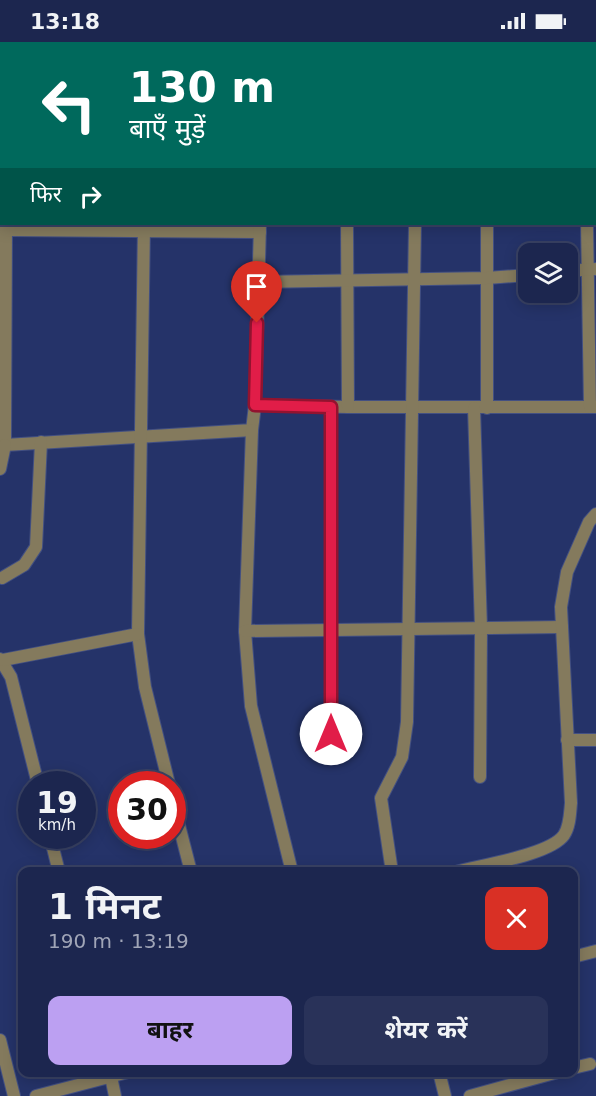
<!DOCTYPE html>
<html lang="hi">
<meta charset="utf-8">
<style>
body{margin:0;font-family:"DejaVu Sans","Noto Sans Devanagari",sans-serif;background:#293259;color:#f1f3f6;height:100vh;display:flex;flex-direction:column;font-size:22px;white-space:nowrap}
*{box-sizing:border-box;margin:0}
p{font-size:20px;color:#a0a5b7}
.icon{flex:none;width:33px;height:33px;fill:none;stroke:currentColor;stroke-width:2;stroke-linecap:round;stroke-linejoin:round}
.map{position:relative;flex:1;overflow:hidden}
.details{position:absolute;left:18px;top:825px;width:560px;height:210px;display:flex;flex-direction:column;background:#1c264f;border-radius:12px;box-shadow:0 3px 15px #0003,0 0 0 2px #3a4366}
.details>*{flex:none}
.top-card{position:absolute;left:0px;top:0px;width:597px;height:183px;box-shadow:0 3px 15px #0003,0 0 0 2px #3a4366;background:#00695c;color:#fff;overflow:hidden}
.controls{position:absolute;left:518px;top:201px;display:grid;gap:12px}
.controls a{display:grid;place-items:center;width:60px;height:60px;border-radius:12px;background:#1c264f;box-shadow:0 3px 15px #0003,0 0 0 2px #3a4366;font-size:30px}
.speed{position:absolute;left:18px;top:729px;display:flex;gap:12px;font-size:30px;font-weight:700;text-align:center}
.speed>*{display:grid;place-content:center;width:78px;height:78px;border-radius:50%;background:#1c264f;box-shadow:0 3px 15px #0003,0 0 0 2px #3a4366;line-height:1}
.speed small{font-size:15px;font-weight:400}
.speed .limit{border:9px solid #d22;background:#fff;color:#111}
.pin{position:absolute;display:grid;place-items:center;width:51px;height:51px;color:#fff;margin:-62px -26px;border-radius:50% 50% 50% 0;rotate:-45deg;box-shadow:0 0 6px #0007}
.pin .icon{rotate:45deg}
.me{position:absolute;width:66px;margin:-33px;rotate:0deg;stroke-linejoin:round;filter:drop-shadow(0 0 4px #0008)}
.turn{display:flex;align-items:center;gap:21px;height:126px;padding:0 30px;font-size:27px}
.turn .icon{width:78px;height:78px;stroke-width:2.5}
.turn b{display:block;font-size:42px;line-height:51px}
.then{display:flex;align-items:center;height:57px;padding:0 30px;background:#0003;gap:12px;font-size:22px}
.round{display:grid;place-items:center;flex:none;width:63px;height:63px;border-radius:12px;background:#293259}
.head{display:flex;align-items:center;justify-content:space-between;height:102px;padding:0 30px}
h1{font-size:36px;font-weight:700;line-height:45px}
.button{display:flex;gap:12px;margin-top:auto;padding:12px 30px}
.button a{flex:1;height:69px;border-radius:12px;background:#bca0f2;color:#111;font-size:24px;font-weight:700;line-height:69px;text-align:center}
.button a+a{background:#293259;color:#f1f3f6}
.status{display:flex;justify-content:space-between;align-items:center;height:42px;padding:0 30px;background:#1c264f;direction:ltr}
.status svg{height:16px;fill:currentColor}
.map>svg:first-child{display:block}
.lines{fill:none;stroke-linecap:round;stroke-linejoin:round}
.street-casing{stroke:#435082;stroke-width:14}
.street{stroke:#847a5d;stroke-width:12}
.route-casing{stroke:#92132f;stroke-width:15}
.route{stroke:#e11d48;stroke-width:10}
</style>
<div class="status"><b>13:18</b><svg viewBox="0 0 49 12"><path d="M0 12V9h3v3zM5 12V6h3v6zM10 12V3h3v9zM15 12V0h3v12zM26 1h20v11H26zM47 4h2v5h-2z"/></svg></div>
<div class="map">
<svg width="596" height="1054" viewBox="0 0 596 1054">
<rect width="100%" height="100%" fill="#253369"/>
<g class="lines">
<g class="street-casing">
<g id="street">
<path d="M31 0 32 2"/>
<path d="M145 0V2"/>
<path d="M226 0V2"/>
<path d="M289 0 290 2"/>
<path d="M446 2V0"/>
<path d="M538 2V0"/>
<path d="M0 19H2"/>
<path d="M6 182 5 403 252 388 255 363 348 365H596"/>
<path d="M144 182 138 592 145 645 169 742"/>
<path d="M347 182 348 365"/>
<path d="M487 182V366"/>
<path d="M587 182 590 365"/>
<path d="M6 188 260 190"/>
<path d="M567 229 596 227"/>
<path d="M258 240 487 236 528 233"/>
<path d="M255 363 260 183"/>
<path d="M474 366 481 586 480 735"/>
<path d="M252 388 245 589 251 664 292 830"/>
<path d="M0 427 5 403"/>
<path d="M2 536 24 523 36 505 41 400"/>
<path d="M245 589 562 585"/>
<path d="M0 617 11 635 38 742"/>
<path d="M3 618 138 592"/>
<path d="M567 698H596"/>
<path d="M331 713V365"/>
<path d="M172 756 191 830"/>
<path d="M50 794 59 830"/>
<path d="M392 830 381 756 402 715 407 680 415 182"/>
<path d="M456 830C481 823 550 813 564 793 570 784 570 771 571 761L561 565 567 530 589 480 596 472"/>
<path d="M573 915 596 909"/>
<path d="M0 998 14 1054"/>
<path d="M573 1026 590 1022"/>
<path d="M110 1030 115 1054"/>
<path d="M439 1030 445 1054"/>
<path d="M36 1054 128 1030"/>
<path d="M470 1054 558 1030"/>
</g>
</g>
<use href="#street" class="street"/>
</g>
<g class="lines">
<g class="route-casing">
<path id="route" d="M257 281 255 363 331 365V692"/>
</g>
<use href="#route" class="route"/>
</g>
</svg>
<div class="controls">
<a><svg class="icon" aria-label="layers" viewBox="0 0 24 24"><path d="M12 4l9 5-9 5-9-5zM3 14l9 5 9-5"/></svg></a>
</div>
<div class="speed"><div>19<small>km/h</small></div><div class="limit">30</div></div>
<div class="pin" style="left:257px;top:281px;background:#d93025"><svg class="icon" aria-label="arrive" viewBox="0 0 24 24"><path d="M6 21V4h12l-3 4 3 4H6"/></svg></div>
<svg class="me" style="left:331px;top:692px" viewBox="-20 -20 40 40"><circle r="19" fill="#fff"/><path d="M0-13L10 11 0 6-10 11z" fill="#e11d48"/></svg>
<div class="top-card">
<div class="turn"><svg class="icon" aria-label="left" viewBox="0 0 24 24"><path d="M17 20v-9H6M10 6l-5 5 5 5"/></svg><div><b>130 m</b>बाएँ मुड़ें</div></div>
<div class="then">फिर<svg class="icon" aria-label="right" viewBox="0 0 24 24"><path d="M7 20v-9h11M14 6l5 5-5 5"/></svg></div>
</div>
<section class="details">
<div class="head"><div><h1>1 मिनट</h1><p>190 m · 13:19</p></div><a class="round" style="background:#d93025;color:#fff"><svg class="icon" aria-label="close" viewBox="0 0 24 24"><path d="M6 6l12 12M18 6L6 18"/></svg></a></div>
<div class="button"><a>बाहर</a><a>शेयर करें</a></div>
</section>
</div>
